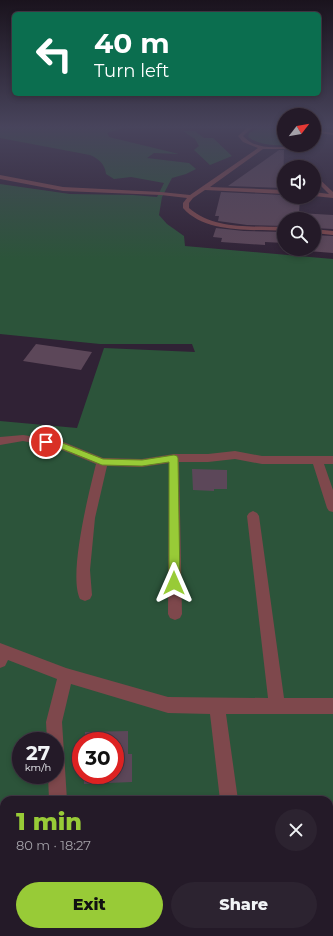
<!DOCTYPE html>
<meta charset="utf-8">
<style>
body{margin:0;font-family:Montserrat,sans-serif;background:#2c2330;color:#f1f3f6;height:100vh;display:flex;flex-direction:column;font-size:15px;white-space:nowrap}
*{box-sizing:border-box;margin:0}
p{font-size:13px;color:#a3a1a8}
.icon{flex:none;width:22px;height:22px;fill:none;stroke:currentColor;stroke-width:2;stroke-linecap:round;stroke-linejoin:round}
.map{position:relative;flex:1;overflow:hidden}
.details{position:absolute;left:0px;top:796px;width:333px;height:140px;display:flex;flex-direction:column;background:#241a28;border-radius:12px 12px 0 0;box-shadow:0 2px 6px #0003,0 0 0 1px #413845}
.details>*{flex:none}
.banner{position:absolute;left:12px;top:12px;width:309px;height:84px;border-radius:6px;box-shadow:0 2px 6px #0003,0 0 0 1px #413845;background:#0b6e4f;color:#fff;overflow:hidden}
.needle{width:26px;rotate:59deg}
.tools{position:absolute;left:277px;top:108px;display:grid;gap:8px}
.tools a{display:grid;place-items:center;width:44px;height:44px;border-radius:50%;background:#241a28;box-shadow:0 2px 6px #0003,0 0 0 1px #413845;font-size:20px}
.speed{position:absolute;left:12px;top:732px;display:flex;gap:8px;font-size:20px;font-weight:700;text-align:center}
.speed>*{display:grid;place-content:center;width:52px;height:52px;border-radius:50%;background:#241a28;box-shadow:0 2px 6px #0003,0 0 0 1px #413845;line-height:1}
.speed small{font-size:10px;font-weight:400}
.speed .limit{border:6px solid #d22;background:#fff;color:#111}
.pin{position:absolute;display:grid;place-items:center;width:34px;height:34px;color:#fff;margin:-17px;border:2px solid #fff;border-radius:50%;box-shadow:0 1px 4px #0007}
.me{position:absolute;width:44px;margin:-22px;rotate:0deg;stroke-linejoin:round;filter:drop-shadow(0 0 3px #0008)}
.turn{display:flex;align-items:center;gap:14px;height:84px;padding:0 16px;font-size:18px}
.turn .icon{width:52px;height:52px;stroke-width:2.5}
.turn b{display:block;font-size:28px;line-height:34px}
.round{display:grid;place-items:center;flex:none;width:42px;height:42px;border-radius:21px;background:#2c2330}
.summary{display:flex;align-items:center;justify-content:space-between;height:68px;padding:0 16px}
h1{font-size:24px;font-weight:800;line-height:30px;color:#98cb37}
.button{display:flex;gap:8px;margin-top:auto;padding:8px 16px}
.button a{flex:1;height:46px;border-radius:24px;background:#98cb37;color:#111;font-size:16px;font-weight:800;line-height:46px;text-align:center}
.button a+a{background:#2c2330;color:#f1f3f6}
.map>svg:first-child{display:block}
.green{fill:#2c543a;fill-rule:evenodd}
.building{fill:#5c4759}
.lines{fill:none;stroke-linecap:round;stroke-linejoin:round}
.minor{fill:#7e484c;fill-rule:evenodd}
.route{fill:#98cb37;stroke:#638424}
</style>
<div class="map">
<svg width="333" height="936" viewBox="0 0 333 936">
<rect width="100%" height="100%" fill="#302235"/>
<g class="green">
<path d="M0 128H123L107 133 109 137 179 154 154 153 147 158 189 163 196 169 186 174 172 178 162 197 159 215 167 224 184 236 185 246 333 259V936H0V421L77 428 104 348 195 352 192 344H100L0 334V184L70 194 133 195 157 197 164 183 131 177 114 179 106 174C105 164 99 159 90 155L0 138ZM21 741H55V775H21ZM81 741H115V775H81ZM4 800H329V932H4Z"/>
<path d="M259 128 284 129V145H289C276 146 259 145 248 137L249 133Z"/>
<path d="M183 131H195L204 138H213L232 156 210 165 194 150 199 146 195 139Z"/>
</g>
<g class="building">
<path d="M279 150H284L283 188 228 186Z"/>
<path d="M221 192 282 195 281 197 300 198 299 213 333 215V229L314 228V219H284V226L247 225 218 221 219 216H215Z"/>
<path d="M216 228 244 231 284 232V243L265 242V245L221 242 222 238 213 237Z"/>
<path d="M314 235 333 236V253L308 251V249H314Z"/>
<path d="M36 344 92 352 81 370 23 361Z"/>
<path d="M192 469 227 470V489H214V491L193 490Z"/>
<path d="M128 731V754H132V782L84 784V775H115V741H85V732Z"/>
</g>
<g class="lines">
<g class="minor">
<path d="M247 128H252L243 136C259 154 288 145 309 145L291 149H263L210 187 284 190V194L205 190 193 198 189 203V208C214 230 252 226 284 227V231C252 229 206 234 183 208V203L187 198 161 195 63 191 0 179V175L63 187 161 192 190 195 258 148 243 142 238 136Z"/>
<path d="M314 130 333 133V135L314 132Z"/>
<path d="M298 164 309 167H294Z"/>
<path d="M314 174 333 192V198L314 196V192L329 194 314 179Z"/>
<path d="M314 229 333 231V235L314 233Z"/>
<path d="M23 435 61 441 103 458 142 459 174 454H208L235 451 262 456H333V464H324L333 490V512L329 511 327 508 313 464H262L235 459 208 462H179L182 614 180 618 175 620 170 618 168 614 169 463 142 467 107 466 95 518 90 570 92 595 90 599 85 601 80 599C68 575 89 492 96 464L55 447 23 441 0 445V437Z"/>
<path d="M253 511 257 513 259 516 284 698H333V714H226L238 800H220L210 714 168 713 71 684 62 722 67 800H49L48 775H55V741H47L46 722 57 679 8 660 5 666 0 668V643L66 668 168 697 268 698 247 516 249 513Z"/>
<path d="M225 932H245L244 936H226Z"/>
</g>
</g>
<linearGradient id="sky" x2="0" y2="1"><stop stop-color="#1a131d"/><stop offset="0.49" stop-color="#48445c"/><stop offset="1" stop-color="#48445c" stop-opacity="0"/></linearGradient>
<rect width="333" height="259" fill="url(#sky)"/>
<path class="route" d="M46 439 60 442 103 459 142 460 174 455 177 456 178 458 180 583 178 586 174 588 171 586 169 583V462L142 466 102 465 55 446 43 444 41 442 43 440Z"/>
</svg>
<div class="tools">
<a><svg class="needle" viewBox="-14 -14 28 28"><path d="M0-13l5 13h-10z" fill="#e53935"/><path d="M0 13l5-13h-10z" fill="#a3a1a8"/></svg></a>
<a><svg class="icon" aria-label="sound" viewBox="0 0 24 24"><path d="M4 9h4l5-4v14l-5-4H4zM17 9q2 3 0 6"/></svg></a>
<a><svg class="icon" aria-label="search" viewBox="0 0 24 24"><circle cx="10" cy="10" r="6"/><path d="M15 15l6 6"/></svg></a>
</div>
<div class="speed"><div>27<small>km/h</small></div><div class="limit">30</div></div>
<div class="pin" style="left:46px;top:442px;background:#d93025"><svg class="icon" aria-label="arrive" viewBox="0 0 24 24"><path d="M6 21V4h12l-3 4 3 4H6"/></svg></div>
<svg class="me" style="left:174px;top:583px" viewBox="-20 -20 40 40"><path d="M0-17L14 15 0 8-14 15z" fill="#98cb37" stroke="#fff" stroke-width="4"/></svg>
<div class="banner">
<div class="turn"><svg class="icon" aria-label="left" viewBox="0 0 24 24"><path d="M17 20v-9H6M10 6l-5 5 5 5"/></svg><div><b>40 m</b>Turn left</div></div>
</div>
<section class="details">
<div class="summary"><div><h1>1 min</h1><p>80 m · 18:27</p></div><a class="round"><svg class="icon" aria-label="close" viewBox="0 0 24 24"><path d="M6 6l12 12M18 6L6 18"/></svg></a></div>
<div class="button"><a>Exit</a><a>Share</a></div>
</section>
</div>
